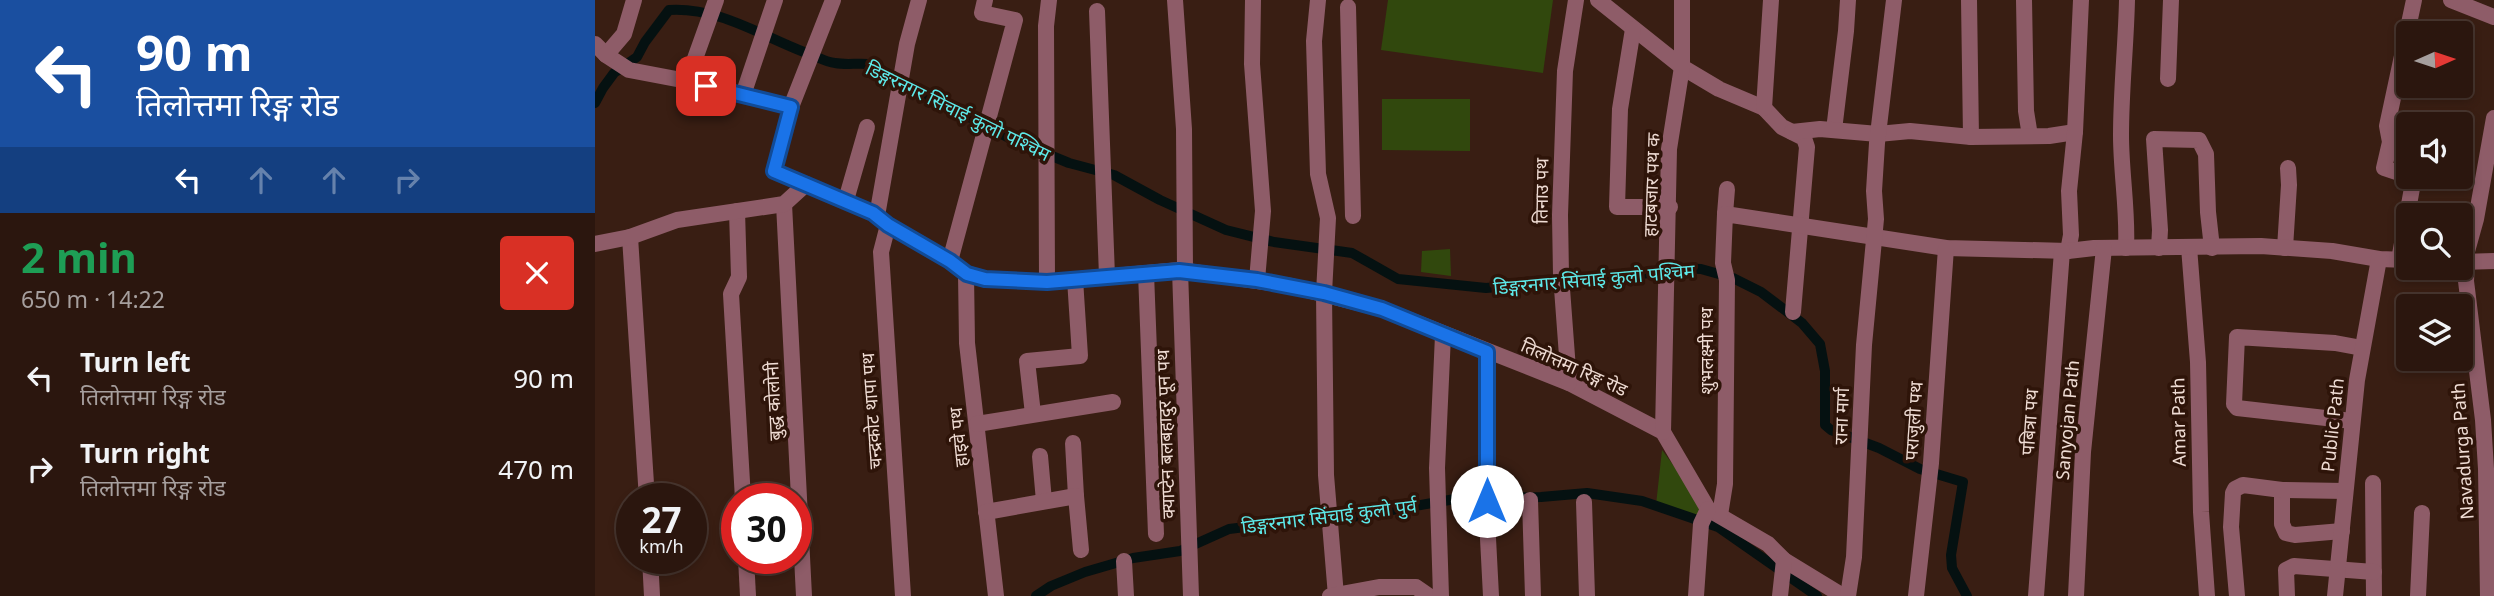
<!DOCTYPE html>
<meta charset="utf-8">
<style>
body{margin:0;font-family:"Noto Sans","Noto Sans Devanagari",sans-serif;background:#331f17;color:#f1f3f6;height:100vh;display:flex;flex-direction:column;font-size:26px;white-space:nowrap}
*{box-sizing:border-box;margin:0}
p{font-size:23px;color:#a69f9e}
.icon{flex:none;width:38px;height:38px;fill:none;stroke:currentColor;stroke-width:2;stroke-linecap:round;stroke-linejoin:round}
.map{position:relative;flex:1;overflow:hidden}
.details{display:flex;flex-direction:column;background:#2b160e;width:595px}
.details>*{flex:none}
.hud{background:#1a4fa0;color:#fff;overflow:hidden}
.needle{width:46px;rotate:87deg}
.controls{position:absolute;left:1801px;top:21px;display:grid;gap:14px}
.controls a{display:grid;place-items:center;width:77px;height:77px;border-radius:7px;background:#2b160e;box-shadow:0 4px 10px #0003,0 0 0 2px #47352e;font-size:35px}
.speed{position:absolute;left:21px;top:483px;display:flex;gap:14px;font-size:35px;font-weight:700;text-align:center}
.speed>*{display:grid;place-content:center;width:91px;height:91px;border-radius:50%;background:#2b160e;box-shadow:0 4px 10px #0003,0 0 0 2px #47352e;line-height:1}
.speed small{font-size:18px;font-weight:400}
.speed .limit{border:10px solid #d22;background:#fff;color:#111}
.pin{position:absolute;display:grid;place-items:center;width:60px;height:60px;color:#fff;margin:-30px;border-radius:14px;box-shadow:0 4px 10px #0006}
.me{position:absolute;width:77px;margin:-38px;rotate:0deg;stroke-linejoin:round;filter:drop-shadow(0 0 5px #0008)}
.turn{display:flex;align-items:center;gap:24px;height:147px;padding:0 21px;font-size:32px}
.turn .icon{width:91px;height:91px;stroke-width:2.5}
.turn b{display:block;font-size:49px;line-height:60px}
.lanes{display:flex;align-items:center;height:66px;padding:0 21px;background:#0003;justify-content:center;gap:35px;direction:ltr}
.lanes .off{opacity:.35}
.round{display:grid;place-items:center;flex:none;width:74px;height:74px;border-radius:7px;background:#331f17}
.overview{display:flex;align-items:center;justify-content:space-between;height:119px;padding:0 21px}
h1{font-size:42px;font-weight:700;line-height:52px;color:#1e9e55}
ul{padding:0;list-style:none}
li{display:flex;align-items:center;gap:21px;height:91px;padding:0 21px}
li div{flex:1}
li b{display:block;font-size:26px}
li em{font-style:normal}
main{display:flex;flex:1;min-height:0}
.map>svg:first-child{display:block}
.green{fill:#31480d}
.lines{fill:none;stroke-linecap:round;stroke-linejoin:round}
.canal{stroke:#051111;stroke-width:10}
.minor{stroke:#8e5c68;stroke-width:16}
.route-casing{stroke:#114b97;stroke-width:18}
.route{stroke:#1a73e8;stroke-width:12}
.labels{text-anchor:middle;stroke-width:7;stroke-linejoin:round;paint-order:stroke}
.street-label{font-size:18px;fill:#efdcd4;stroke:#2e1409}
.water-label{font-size:19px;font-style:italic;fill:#5de9e9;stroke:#2e1409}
</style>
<main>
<section class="details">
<div class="hud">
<div class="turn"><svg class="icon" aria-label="left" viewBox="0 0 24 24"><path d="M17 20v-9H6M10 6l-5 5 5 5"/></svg><div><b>90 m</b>तिलोत्तमा रिङ्ग रोड</div></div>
<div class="lanes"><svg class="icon" aria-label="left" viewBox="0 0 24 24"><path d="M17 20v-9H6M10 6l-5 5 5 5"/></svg><svg class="icon off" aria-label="ahead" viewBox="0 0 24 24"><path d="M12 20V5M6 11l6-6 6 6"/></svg><svg class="icon off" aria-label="ahead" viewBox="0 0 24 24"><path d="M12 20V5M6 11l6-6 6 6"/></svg><svg class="icon off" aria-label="right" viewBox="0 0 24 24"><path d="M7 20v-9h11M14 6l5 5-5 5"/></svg></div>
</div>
<div class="overview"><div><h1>2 min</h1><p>650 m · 14:22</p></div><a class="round" style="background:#d93025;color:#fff"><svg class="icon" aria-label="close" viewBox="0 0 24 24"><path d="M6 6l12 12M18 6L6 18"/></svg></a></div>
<ul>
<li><svg class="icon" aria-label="left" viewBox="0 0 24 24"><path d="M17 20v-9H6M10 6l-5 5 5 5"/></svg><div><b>Turn left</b><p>तिलोत्तमा रिङ्ग रोड</p></div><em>90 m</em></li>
<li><svg class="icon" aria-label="right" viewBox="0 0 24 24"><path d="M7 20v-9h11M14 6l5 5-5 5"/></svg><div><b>Turn right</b><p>तिलोत्तमा रिङ्ग रोड</p></div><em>470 m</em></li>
</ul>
</section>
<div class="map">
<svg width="1899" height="596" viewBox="0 0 1899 596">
<rect width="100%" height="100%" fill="#391e13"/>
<g class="green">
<path d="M793 0H958L948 73 786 50Z"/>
<path d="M787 99H875V151L787 150Z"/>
<path d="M855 249 856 276 826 272 827 251Z"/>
<path d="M1067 450 1108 505 1100 518 1061 505Z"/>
</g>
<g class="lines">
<g class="canal">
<path d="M0 103 8 88 19 73 42 57 50 42 74 10C123 7 165 35 209 52 219 55 230 62 240 63 251 65 262 63 273 64L418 140 474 163 519 175 565 200 631 230 679 242 757 253 803 279 891 288 1047 274 1080 268 1106 269 1138 278 1166 292 1207 323 1225 344 1230 371V425L1236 430 1284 448 1325 469 1368 482 1356 555 1357 568 1372 596"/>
<path d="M441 596 456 586 490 572 538 558 585 551 634 529 691 522 746 519 860 499 946 497 992 493 1047 501 1123 527 1222 596"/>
</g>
<g class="minor">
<path d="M580 0 589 129 590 271"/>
<path d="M658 0 657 64 668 211 662 280"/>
<path d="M723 0 719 41 723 174 733 218 729 293 731 475 741 596"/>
<path d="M1003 0 1087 67 1124 89 1169 108"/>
<path d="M1374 0 1376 137"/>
<path d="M1429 0 1431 111 1435 136"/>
<path d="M1856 0 1899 17"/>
<path d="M753 7 758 216"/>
<path d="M502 11 512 276"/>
<path d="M1038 29 1025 109 1022 207H1075"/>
<path d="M0 44 11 55 34 70 92 81 196 107 179 171 278 213 293 225 355 261 371 274 390 279 452 282 585 270 696 286 787 309 974 383 1068 432 1113 509 1173 544 1189 560 1248 596"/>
<path d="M11 55 29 34 39 0"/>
<path d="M1573 79 1576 0"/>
<path d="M92 81 121 0"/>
<path d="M148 95 180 0"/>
<path d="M196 107 238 0"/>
<path d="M1169 108 1187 127 1209 138 1212 147 1198 312"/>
<path d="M1169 108 1176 0"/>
<path d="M1239 130 1251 31 1253 0"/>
<path d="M1197 132 1225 129 1283 134 1315 131 1376 137 1454 136 1480 132"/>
<path d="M1813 176 1789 168 1795 142 1792 126 1819 0"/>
<path d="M251 200 272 127"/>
<path d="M189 204 209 596"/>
<path d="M142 211 144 277 136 294 148 499"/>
<path d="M1130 214 1132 189"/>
<path d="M282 216 312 44 324 0"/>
<path d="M293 225 286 252 308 596"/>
<path d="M35 237 52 499"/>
<path d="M0 244 35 237 82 220 189 204 211 184"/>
<path d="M1594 247 1603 362 1606 512 1612 596"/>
<path d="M1531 248C1533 211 1526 173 1526 135 1526 90 1531 45 1532 0"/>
<path d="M1564 248 1565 230 1559 139 1604 140 1611 154 1613 212 1617 248"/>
<path d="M1690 248 1694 185 1693 168"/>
<path d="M1473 251 1476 235 1474 191 1480 132 1486 0"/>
<path d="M1804 260 1819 177H1816"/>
<path d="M355 261 420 20 387 13 390 0"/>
<path d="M1866 262 1899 261"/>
<path d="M1869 262 1881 219 1899 118"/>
<path d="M1872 262 1871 281 1888 420 1891 469 1893 596"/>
<path d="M585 270 596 596"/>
<path d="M551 273 561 534"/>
<path d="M371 274 372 343 401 596"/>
<path d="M452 282 451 26 454 0"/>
<path d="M892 352V519L896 596"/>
<path d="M974 383 966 275 965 215 970 71 981 0"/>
<path d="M438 414 432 361 485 356 480 279"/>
<path d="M1757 421 1642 408 1639 404 1642 337 1740 343 1767 348"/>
<path d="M382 424 518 402"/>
<path d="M1068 432 1074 149 1087 67V0"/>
<path d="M478 443 481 496"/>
<path d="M445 456 449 501"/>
<path d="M1778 483 1779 596"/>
<path d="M1687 490V524L1691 533 1700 535 1747 531"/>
<path d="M935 500 938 596"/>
<path d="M989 502 992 596"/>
<path d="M391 512 481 496 486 550"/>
<path d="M1125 515 1130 484 1132 280 1128 263 1130 214 1351 248 1473 251 1499 248 1666 246 1737 251 1784 259 1813 260"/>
<path d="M55 558 57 596"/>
<path d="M151 558 153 596"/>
<path d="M529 561 531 596"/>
<path d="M735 596 784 587H821L834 596"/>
<path d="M846 596 842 468 848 335"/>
<path d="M1101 596 1106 524 1113 509"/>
<path d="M1185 596 1189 560"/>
<path d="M1253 596 1259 557 1269 345 1281 219 1279 191 1282 143 1299 0"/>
<path d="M1321 596 1336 463 1351 248"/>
<path d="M1441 596 1467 251"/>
<path d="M1481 596 1488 452 1509 248"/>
<path d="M1642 596 1636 527 1638 493 1640 489 1648 485 1687 490 1750 491"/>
<path d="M1692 596 1691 570 1699 566 1779 572"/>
<path d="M1740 596 1762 380 1784 259"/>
<path d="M1823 596 1827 513"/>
</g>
</g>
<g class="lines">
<g class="route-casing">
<path id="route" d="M111 86 196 107 179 171 278 213 293 225 355 261 372 274 390 279 452 282 584 271 662 280 729 293 787 309 892 352V501"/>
</g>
<use href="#route" class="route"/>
</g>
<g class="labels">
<g class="street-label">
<text transform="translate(1057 185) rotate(-88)" y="6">हाटबजार पथ क</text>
<text transform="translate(947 191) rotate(-89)" y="6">तिनाउ पथ</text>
<text transform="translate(1112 351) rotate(-90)" y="6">शुभलक्ष्मी पथ</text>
<text transform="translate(979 368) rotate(24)" y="6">तिलोत्तमा रिङ्ग रोड</text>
<text transform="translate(179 401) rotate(-93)" y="6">बुद्ध कोलोनी</text>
<text transform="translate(277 411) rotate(-94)" y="6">चन्द्रकोट थापा पथ</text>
<text transform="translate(1247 416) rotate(-88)" y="6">राना मार्ग</text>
<text transform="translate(1473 420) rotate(-85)" y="6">Sanyojan Path</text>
<text transform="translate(1319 421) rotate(-86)" y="6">पराजुली पथ</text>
<text transform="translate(1435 422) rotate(-86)" y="6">पबित्रा पथ</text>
<text transform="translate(1584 422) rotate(-91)" y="6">Amar Path</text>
<text transform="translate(1738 425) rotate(-84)" y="6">Public Path</text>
<text transform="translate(571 434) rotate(-92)" y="6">क्याप्टेन बलबहादुर पून पथ</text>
<text transform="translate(364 437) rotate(-96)" y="6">हाइवे पथ</text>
<text transform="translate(1868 451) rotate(-94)" y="6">Navadurga Path</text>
</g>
<g class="water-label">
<text transform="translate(363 111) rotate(26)" y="7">डिङ्गरनगर सिंचाई कुलो पश्चिम</text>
<text transform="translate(999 279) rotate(-5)" y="7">डिङ्गरनगर सिंचाई कुलो पश्चिम</text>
<text transform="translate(734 516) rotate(-7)" y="7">डिङ्गरनगर सिंचाई कुलो पुर्व</text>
</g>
</g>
</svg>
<div class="controls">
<a><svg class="needle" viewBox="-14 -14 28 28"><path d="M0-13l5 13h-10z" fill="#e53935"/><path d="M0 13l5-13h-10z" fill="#a69f9e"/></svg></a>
<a><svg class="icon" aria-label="sound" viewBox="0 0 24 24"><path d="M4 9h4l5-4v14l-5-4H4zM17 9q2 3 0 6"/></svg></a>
<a><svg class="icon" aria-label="search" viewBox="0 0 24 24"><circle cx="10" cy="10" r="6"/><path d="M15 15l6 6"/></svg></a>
<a><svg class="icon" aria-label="layers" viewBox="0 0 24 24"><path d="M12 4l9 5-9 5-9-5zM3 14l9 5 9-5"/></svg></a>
</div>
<div class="speed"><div>27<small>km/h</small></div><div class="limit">30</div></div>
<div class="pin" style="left:111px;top:86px;background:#d93025"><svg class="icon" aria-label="arrive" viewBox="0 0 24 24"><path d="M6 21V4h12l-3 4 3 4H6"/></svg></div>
<svg class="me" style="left:892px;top:501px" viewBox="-20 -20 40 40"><circle r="19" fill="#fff"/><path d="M0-13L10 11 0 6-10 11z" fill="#1a73e8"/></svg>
</div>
</main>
